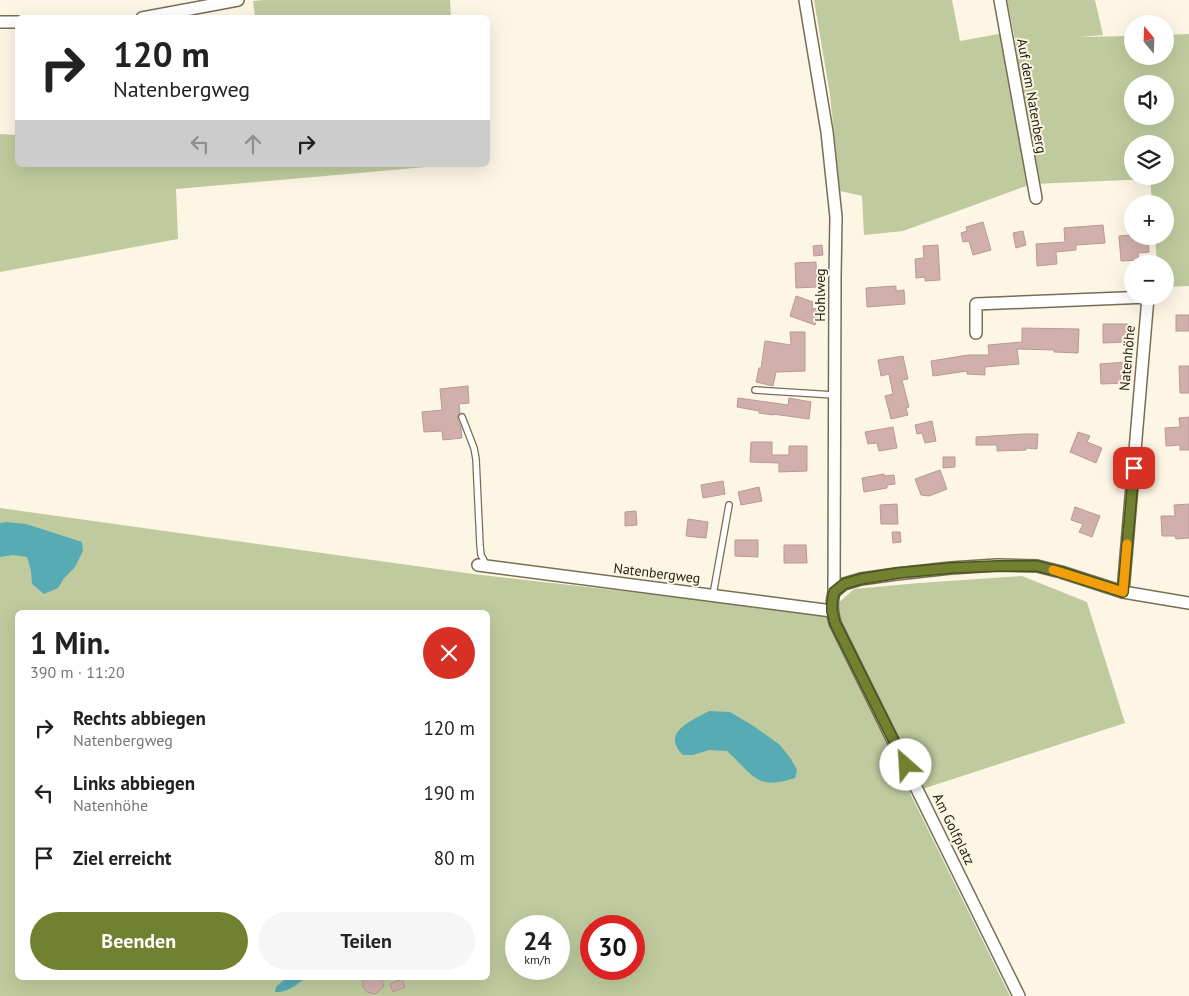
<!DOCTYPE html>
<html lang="de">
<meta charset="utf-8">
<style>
body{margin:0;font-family:"PT Sans",sans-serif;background:#f6f6f6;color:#222;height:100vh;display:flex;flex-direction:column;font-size:19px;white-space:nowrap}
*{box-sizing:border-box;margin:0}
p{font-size:16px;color:#767676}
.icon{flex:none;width:28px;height:28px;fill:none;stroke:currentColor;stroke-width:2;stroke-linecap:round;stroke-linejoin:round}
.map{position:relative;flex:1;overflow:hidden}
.sheet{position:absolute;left:15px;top:610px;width:475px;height:370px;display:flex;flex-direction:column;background:#fff;border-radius:8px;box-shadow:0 5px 20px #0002}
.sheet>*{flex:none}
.banner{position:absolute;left:15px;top:15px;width:475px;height:152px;border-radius:8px;box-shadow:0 5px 20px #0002;background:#fff;color:#222;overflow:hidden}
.needle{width:32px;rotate:341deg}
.controls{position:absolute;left:1124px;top:15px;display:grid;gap:10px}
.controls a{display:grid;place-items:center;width:50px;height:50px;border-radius:50%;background:#fff;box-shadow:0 5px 20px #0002;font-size:25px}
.speed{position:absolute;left:505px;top:915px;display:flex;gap:10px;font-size:25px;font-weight:700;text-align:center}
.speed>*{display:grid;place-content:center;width:65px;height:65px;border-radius:50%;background:#fff;box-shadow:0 5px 20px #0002;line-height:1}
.speed small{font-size:12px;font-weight:400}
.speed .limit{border:8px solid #d22;background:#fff;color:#111}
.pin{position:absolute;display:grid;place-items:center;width:42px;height:42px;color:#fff;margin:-21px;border-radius:10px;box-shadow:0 2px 8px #0006}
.me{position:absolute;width:55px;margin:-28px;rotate:334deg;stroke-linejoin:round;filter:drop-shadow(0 0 4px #0008)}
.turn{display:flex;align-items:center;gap:18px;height:105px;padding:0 15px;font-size:22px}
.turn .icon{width:65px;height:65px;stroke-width:2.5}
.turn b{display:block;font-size:35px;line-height:42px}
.lanes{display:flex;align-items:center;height:48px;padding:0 15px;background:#0003;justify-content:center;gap:25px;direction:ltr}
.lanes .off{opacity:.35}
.round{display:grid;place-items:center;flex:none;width:52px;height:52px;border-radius:26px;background:#f6f6f6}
.summary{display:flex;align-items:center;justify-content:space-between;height:85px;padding:0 15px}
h1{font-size:30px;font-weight:700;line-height:38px}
.action{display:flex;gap:10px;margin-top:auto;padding:10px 15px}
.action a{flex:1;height:58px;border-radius:30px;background:#728130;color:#fff;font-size:20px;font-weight:700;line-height:58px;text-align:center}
.action a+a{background:#f6f6f6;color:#222}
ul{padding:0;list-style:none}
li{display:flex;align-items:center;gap:15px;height:65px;padding:0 15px}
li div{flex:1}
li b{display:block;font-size:19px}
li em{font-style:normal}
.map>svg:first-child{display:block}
.green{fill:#bfcb9e;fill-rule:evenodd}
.water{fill:#57abb3}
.building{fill:#d1b0ab;stroke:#ba9994}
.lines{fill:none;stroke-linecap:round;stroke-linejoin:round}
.service-casing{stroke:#786e54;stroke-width:8}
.minor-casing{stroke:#786e54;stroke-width:14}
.service{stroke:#fff;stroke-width:5.5}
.minor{stroke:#fff;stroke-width:11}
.route-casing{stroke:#4a541f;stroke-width:12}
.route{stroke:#728130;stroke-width:9}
.slow{stroke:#f59e0b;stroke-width:9}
.labels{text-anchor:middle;stroke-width:4;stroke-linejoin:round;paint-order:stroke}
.street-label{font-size:14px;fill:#242015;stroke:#fdf6e5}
</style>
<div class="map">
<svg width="1189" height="996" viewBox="0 0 1189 996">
<rect width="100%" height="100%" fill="#fdf6e5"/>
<g class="green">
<path d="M262 0H450L451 17H255L253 1Z"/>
<path d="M814 0H952L960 41 1004 33 1029 185 903 231 864 235 862 196 840 191 830 95Z"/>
<path d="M1007 0H1095L1103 35 1078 37 1132 36V56H1165V35L1189 34V286L1165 287V264H1157L1155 236H1165V204H1152L1150 179 1033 184 1015 39ZM1132 84H1165V116H1132ZM1132 144H1165V176H1132Z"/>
<path d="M0 134 17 135 18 165H449L176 189 178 239 0 272Z"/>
<path d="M0 508 473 574 826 614 854 589 919 583 1022 576 1087 602 1125 723 910 793 1010 996H0ZM18 612H488V978H18ZM516 926H559V969H516ZM591 926H634V969H591Z"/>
</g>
<g class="water">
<path d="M6 522 26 524 82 542 83 551 75 567 64 578 58 588 44 594 32 584 31 571 27 557 13 555 0 557V523Z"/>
<path d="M709 711 730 712 755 727 780 745 791 759 797 770 795 778C755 791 753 774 727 751L709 750 693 755H683C660 732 692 721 709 711Z"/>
<path d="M286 978H305C297 985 287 993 275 992L276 987Z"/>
</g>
<g class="building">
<path d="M983 222 991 250 973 255 969 241 963 242 961 233 967 231 966 227Z"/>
<path d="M1103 225 1105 243 1076 245V250L1056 252 1057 264 1037 266 1036 244 1065 242 1064 228Z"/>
<path d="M1023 231 1026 245 1016 248 1013 233Z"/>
<path d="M1132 235V236H1148L1149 252 1138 253 1139 260 1121 261 1119 236Z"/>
<path d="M822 245 823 255 814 256 813 246Z"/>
<path d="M938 245 940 280 925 281V277L916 278 915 259 924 258 923 246Z"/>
<path d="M816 262 817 287 796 288 795 263Z"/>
<path d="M896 286V291L904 290 905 304 867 307 866 288Z"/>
<path d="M796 296 813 302 812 308 820 310 815 325 790 316Z"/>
<rect x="1176" y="315" width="13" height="16"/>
<path d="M1103 324H1128V342L1103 343Z"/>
<path d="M1022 328 1079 329 1078 353 1054 352V350L1017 349 1019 364 985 367V375L967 374V371L933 376 931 361 968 355H989L988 345 1022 342Z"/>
<path d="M790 332H805V371L776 372 773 386 756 382 759 368H761L765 341 791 345Z"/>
<path d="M903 356 908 379 902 380 909 407 906 408 908 415 891 419 885 396 893 394 889 374 881 376 878 360Z"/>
<path d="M1126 362 1127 383 1101 384 1100 364Z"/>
<path d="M1179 366H1189V393H1180Z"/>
<path d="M468 386 469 403 459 404 460 413 457 417 461 428 462 438 443 440 442 431 424 432 422 412 442 410 440 389Z"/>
<path d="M738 398 788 405 789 398 811 402 809 419 773 414V415L759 413V411L737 407Z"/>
<path d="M1189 417V450H1180V445L1166 446 1165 428 1180 427 1179 418Z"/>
<path d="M932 421 936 441 925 443 922 433 917 434 915 425Z"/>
<path d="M893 427 897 448 879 451 877 443 868 444 865 432Z"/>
<path d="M1078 432 1090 436 1087 442 1102 448 1096 463 1070 452Z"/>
<path d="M1023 434H1038L1037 449 1026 448V450L997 451V445H976V437Z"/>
<path d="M751 442H772V455H789V446H807V471L779 472V463L750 462Z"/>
<path d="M943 457H955V467L943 468Z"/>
<path d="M940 470 947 489 929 496 921 495 915 479Z"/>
<path d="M884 474V476L894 475 895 484 887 485V488L864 492 862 478Z"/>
<path d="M723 481 725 494 703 498 701 485Z"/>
<path d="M759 487 762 501 741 505 738 492Z"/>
<path d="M897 504 898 524H881L880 505Z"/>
<path d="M1189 504V538L1176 539 1175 536H1162L1161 516H1175L1174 505Z"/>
<path d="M1075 507 1100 516 1092 537 1079 532 1083 524 1071 520Z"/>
<path d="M636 511 637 525 625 526V512Z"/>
<path d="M688 519 708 522 706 538 686 536Z"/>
<path d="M892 532H900L901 542 893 543Z"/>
<path d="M735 540H758V557L735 556Z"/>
<path d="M784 545H806L807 563H784Z"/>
<path d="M365 978H381L384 986 377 993 374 994 367 992 363 987V980Z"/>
<path d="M402 979 405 987 393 992 390 984Z"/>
</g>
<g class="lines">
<g class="service-casing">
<g id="service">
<path d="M755 390 834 395"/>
<path d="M462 417 474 448 476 459 480 545 481 555 487 566"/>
<path d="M713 595 729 505"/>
</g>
</g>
<g class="minor-casing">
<g id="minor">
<path d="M805 0 827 132 836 217 835 277 834 592C831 604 832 612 835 623L1019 996"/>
<path d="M1000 0 1036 198"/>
<path d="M142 18 238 0"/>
<path d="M0 22H18"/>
<path d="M976 333V304L1148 297 1123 592"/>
<path d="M478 565 832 611"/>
<path d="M834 592 844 584 861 579 896 574 951 568 997 565 1037 566 1061 572 1123 592 1189 603"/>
</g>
</g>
<use href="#service" class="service"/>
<use href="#minor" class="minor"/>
</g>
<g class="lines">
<g class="route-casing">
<path id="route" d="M906 765 835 623 832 611V603L834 592 844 584 861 579 898 573 951 568 997 566H1037L1061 572 1123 592 1134 468"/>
</g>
<use href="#route" class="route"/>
<path class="slow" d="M1053 570 1123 592 1127 544"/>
</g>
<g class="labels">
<g class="street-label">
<text transform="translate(1032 96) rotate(80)" y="5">Auf dem Natenberg</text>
<text transform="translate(820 295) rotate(-90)" y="5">Hohlweg</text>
<text transform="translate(1127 358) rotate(-85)" y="5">Natenhöhe</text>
<text transform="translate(657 573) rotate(7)" y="5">Natenbergweg</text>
<text transform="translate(954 829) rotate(64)" y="5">Am Golfplatz</text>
</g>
</g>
</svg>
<div class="controls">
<a><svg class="needle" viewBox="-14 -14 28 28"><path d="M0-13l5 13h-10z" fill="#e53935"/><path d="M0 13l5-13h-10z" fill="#767676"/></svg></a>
<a><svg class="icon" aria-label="sound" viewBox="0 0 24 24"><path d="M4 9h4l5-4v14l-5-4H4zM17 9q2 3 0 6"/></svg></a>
<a><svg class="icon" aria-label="layers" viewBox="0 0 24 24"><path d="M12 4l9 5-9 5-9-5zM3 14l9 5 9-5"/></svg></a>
<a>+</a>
<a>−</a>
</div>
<div class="speed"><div>24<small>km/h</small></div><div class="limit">30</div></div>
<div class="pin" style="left:1134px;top:468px;background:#d93025"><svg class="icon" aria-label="arrive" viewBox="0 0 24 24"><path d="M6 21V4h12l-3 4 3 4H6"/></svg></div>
<svg class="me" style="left:906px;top:765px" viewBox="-20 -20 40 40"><circle r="19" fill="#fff"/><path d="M0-13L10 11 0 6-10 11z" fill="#728130"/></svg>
<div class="banner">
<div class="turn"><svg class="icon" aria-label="right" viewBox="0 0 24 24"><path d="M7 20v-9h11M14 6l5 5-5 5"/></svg><div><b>120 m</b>Natenbergweg</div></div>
<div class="lanes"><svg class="icon off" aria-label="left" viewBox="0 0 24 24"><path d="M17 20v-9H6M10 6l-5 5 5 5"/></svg><svg class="icon off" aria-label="ahead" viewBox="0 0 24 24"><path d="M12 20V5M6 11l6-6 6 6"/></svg><svg class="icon" aria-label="right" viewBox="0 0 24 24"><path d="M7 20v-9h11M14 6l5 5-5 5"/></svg></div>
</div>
<section class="sheet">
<div class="summary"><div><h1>1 Min.</h1><p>390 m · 11:20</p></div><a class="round" style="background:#d93025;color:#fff"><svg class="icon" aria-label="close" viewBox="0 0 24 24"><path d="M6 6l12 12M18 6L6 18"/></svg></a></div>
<ul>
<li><svg class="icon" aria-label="right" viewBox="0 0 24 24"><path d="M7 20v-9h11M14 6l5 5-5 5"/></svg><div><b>Rechts abbiegen</b><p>Natenbergweg</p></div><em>120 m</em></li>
<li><svg class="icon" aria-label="left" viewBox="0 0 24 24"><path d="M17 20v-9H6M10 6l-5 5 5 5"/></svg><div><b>Links abbiegen</b><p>Natenhöhe</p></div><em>190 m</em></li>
<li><svg class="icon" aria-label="arrive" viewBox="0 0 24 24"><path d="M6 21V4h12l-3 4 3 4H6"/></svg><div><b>Ziel erreicht</b></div><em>80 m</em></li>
</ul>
<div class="action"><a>Beenden</a><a>Teilen</a></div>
</section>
</div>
